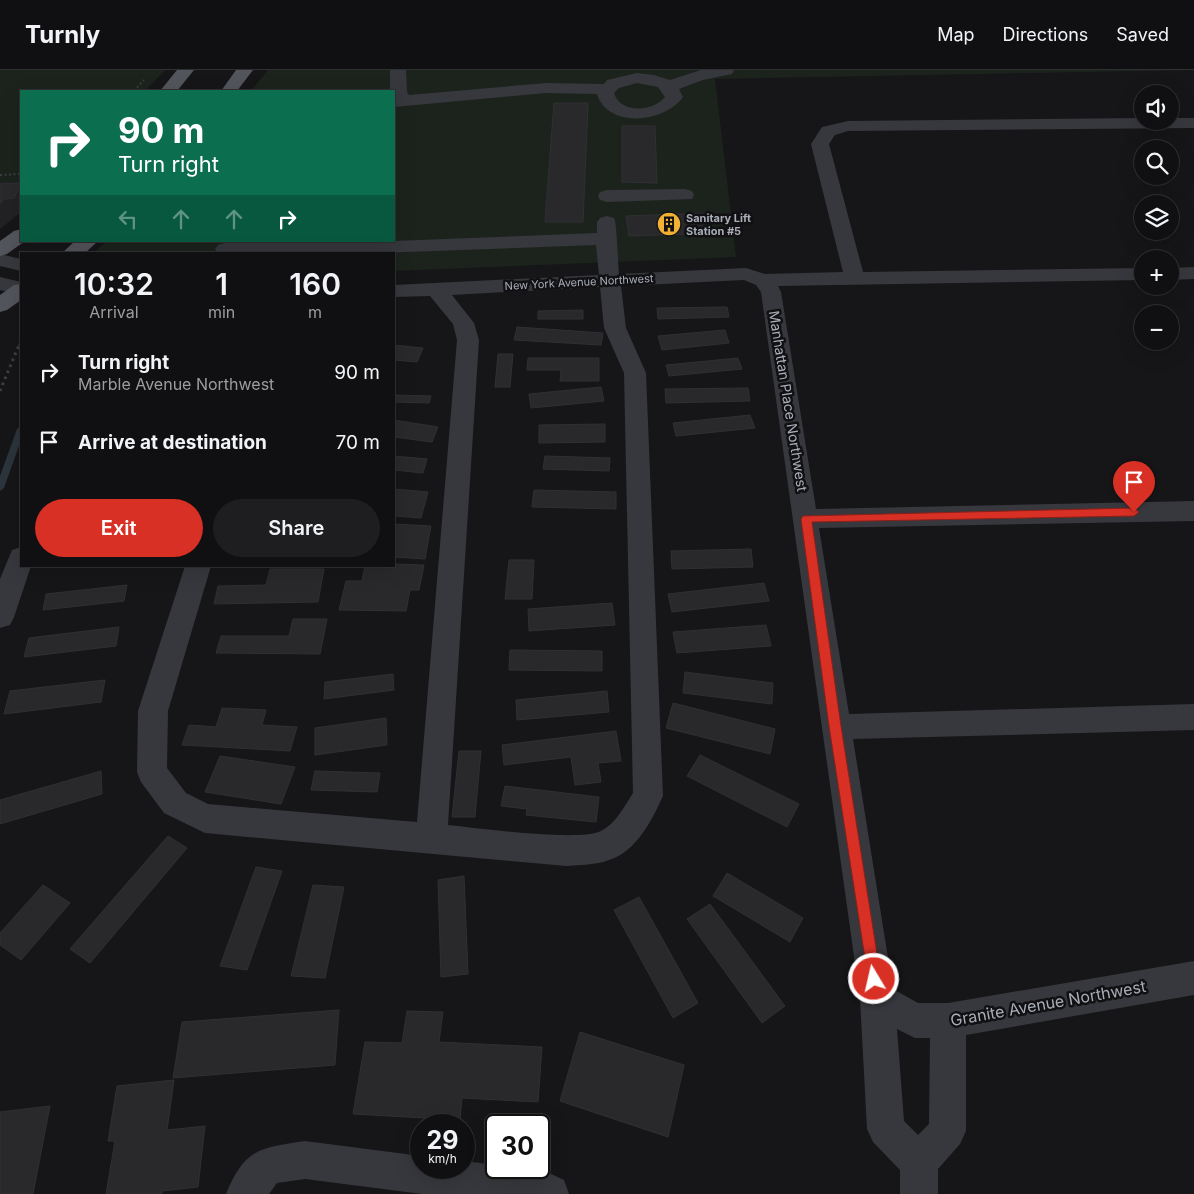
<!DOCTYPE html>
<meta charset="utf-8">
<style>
body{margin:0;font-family:Inter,sans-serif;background:#1e1e20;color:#f1f3f6;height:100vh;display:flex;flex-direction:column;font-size:19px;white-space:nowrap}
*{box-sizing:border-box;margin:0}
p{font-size:16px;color:#9c9d9f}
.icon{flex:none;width:28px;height:28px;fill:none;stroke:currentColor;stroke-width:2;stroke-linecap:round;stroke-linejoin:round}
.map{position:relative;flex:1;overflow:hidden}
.side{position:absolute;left:20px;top:182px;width:375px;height:315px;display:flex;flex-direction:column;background:#101012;border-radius:0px;box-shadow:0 5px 20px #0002,0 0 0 1px #303032}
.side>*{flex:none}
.hud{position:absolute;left:20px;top:20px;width:375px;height:152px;border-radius:0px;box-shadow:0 5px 20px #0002,0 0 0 1px #303032;background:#0b6e4f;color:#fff;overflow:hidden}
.controls{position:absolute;left:1134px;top:15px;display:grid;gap:10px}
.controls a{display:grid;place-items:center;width:45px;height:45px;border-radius:50%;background:#101012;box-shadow:0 5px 20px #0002,0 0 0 1px #303032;font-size:25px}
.speed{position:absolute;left:410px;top:1044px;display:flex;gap:10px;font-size:25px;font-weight:700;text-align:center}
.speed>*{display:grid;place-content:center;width:65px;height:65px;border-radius:50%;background:#101012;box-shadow:0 5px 20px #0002,0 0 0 1px #303032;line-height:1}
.speed small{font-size:12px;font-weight:400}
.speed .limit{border:2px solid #111;border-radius:8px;background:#fff;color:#111}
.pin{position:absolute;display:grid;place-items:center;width:42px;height:42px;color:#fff;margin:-51px -21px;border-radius:50% 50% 50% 0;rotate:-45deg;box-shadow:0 0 5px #0007}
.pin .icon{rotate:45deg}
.me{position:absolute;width:55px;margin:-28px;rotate:351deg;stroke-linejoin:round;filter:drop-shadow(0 0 4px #0008)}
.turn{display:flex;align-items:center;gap:18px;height:105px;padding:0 15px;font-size:22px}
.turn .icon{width:65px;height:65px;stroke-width:2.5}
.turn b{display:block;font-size:35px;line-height:42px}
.lanes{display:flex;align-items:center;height:48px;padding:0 15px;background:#0003;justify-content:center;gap:25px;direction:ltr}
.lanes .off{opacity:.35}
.eta{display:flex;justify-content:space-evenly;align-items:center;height:85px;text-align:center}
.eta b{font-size:30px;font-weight:600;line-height:35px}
.action{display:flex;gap:10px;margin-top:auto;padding:10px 15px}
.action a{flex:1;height:58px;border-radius:30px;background:#d93025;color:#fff;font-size:20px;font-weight:600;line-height:58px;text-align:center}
.action a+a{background:#1e1e20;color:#f1f3f6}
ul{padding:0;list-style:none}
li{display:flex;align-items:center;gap:15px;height:70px;padding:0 15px}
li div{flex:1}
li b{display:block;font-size:19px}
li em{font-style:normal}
header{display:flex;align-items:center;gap:30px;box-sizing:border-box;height:70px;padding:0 25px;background:#101012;border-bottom:1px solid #303032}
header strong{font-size:24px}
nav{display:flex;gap:28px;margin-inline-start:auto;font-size:18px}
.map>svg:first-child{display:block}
.built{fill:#222225}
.green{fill:#1c231d}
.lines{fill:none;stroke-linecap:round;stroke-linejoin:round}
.stream{fill:#2c353c;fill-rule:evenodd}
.building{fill:#29292c;stroke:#303034}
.path-far1{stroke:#3d3f44;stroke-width:2;stroke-dasharray:2 2.5;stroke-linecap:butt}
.path{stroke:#3d3f44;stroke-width:3;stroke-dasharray:2.5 4;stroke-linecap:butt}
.minor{fill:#37383d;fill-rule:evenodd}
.major{fill:#53555c;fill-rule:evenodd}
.route{fill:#d93025;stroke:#8d1f18}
.labels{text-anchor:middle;stroke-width:5;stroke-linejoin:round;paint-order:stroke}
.far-poi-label{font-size:11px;font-weight:bold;fill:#a8adb8;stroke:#111113;text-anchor:start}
.far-street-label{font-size:11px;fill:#a8adb8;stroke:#111113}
.street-label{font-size:14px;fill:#a8adb8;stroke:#111113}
.near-street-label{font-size:16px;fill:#a8adb8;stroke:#111113}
</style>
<header>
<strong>Turnly</strong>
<nav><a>Map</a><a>Directions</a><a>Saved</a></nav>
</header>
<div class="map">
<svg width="1194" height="1124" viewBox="0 0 1194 1124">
<rect width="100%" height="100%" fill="#161618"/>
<path class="built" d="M0 112H21V142L0 159Z"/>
<g class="green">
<path d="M0 0H165L145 21H21V112H0Z"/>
<path d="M268 0H1194L715 9 736 187 394 201V184H92L107 171H394V21H251Z"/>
</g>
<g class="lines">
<path class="stream" d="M21 356V370L4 418 0 421V406L17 359Z"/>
</g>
<g class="building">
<path d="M554 33H588L583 152H545Z"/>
<path d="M622 56H655L657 113 622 112Z"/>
<path d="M21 113 14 128 4 129 0 134V114Z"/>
<path d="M709 143 713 163 629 166 626 146Z"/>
<path d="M727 237 729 247 658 249 657 238Z"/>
<path d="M583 240V249H538V241Z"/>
<path d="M517 257 603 263 601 275 514 270Z"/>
<path d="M725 260 729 273 662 280 658 266Z"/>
<path d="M394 275 423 278 417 292 394 290Z"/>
<path d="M498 284H513L510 317H495Z"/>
<path d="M528 288H599V311H560L561 300H527Z"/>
<path d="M738 288 742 299 669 306 666 295Z"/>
<path d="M601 317 604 331 531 338 529 324Z"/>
<path d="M748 318 750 331 666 333 665 319Z"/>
<path d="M394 325 431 326 429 333 394 332Z"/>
<path d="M750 345 755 358 676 366 673 353Z"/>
<path d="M394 350 438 357 432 372 394 367Z"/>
<path d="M605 354V372L539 373V355Z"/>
<path d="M394 386 427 389 423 403 394 400Z"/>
<path d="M545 386 610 388 609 401 543 399Z"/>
<path d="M394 419 428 422 421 448 394 446Z"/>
<path d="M534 420 616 422V439L532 437Z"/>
<path d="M394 454 431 456 425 489 394 487Z"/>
<path d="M751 479 753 497 672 499 671 481Z"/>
<path d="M509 490H534L532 529H505Z"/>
<path d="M394 494 424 495 419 520H410L406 541 339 540 346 511H362L365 496H394Z"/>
<path d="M270 499H324L318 532 214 534 218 516 266 515Z"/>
<path d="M764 513 769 531 672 542 668 524Z"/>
<path d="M127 515 124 531 43 540 46 524Z"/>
<path d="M612 533 615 555 529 561 528 539Z"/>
<path d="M293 549H327L320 584 216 583 221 566H289Z"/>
<path d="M766 555 771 576 677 583 673 562Z"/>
<path d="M119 557 116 576 24 587 29 568Z"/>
<path d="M510 580 602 581V601L509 600Z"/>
<path d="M685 602 773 613 772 634 683 623Z"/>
<path d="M393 604 394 620 324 629 325 612Z"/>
<path d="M105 610 101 632 4 644 10 621Z"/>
<path d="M607 621 609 642 517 650 516 630Z"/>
<path d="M673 633 775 659 770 684 666 658Z"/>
<path d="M222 638 266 640 262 655 297 657 290 681 182 675 189 655 216 657Z"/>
<path d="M386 648 387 675 315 685V658Z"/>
<path d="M616 661 621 691 598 693 601 712 575 715 571 687 504 695 502 675Z"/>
<path d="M459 681H481L475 747H452Z"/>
<path d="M700 685 799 734 787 757 687 706Z"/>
<path d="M220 686 295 697 281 734 205 722Z"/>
<path d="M101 701 102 724 0 754V730Z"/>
<path d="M315 701 380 703 377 722 311 720Z"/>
<path d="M505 716 599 727 596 752 526 745 527 739 501 736Z"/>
<path d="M168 766 187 778 90 893 70 879Z"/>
<path d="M256 797 282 801 247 900 220 896Z"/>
<path d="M727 803 803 848 790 872 713 826Z"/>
<path d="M464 806 468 904 441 907 438 810Z"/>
<path d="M43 815 70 833 21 890 0 875V863Z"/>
<path d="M313 815 344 817 325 908 291 906Z"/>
<path d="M639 827 698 933 673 948 614 840Z"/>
<path d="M710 834 785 936 762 953 687 849Z"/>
<path d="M339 940 335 995 173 1008 182 952Z"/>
<path d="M407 941 443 942 439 972 542 977 538 1032 462 1028 460 1050 353 1044 365 972 402 973Z"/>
<path d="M580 962 684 995 668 1067 560 1031Z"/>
<path d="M174 1010 167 1060 205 1056 198 1117 162 1121V1124H106L115 1071H108L117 1016Z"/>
<path d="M50 1036 33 1124H0V1042Z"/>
</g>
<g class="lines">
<g class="path-far1">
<path d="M134 21 144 10"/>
<path d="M0 105 21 104"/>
<path d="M19 276 21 270"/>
</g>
<path class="path" d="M0 321 19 275"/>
<g class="minor">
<path d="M390 0H406L407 22 409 25 546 13 604 14 607 10 637 3 654 5 670 10 701 0H734L732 4 703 10 679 19 683 27C664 53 608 59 597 24L546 23 394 37V21H390ZM637 13 658 17 665 27C653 42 620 44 614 23L619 18Z"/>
<path d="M1142 48V51H1170V48H1194V58L848 61 835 65 829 74 863 202 1142 198V210L778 216 781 222 816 439 1194 431V451L819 458 849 644 1194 634V660L853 669 893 919 918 933H948L1194 891V925L966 965V1061L960 1074 938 1099V1124H900V1100L873 1072 867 1059 860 929 761 222 756 215 744 210 621 216 626 258 646 303 663 726C652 750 636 782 609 790 596 795 580 795 566 796L205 763 164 743 141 712 137 702 138 641 185 496H211L168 641 167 698 186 723 208 734 417 752 457 270 453 254 430 226 394 227V215L599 205 596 175 378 183 220 184 215 179 218 175 225 173 394 171 597 163V152L600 148 607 146 614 148C617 152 618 194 619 204L746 198 765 204 843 202 811 74 822 57 848 51ZM600 217 604 258 624 303 633 723C624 737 616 753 601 761 579 772 477 758 448 755L479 270 474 253 452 225ZM897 959 915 968H930L929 1054 918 1065 904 1051Z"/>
<path d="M685 119 692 121 694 125 692 129 607 132 600 130 598 126 600 122 607 120Z"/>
<path d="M0 184 21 189V201L0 196Z"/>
<path d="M1194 197V209L1170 210V198Z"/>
<path d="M0 207 21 212V225L0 220Z"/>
<path d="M21 477V496H31L14 547 10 555 0 558V509L12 480Z"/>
<path d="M305 1071 421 1086V1098H464V1091L496 1095V1098L547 1102 564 1110 569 1124H422L305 1109 277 1113 269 1124H226C245 1078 260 1078 305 1071Z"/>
</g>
<g class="major">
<path d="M177 0H194L177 21H160Z"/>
<path d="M236 0H253L237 21H221Z"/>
<path d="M21 159V171H25L7 184 0 186V171L14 161Z"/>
<path d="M75 171H98L84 184H61Z"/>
<path d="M21 214V230L7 240 0 242V225L14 215Z"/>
</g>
</g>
<path class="route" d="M1134 438 1139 442 1134 446 812 452 841 656 881 909 879 914 874 916 869 914 829 656 801 449 803 446Z"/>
<defs>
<g id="building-disc" transform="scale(1.25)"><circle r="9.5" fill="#f2b134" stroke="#111113"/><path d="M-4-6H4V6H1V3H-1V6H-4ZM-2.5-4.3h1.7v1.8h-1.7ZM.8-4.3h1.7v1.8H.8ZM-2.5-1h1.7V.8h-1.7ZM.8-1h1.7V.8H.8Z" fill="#111"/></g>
</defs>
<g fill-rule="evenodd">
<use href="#building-disc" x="669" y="154"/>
</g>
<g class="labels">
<g class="far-poi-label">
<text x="686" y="152">Sanitary Lift<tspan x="686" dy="13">Station #5</tspan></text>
</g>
<g class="far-street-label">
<text transform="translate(579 212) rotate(-3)" y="4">New York Avenue Northwest</text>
</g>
<g class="street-label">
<text transform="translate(788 331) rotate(81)" y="5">Manhattan Place Northwest</text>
</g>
<g class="near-street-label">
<text transform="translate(1048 933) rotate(-10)" y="6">Granite Avenue Northwest</text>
</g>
</g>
</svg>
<div class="controls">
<a><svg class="icon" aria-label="sound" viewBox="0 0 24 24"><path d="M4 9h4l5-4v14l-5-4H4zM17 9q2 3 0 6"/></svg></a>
<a><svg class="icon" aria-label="search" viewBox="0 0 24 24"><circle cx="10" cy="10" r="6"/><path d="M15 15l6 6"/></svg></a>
<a><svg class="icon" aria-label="layers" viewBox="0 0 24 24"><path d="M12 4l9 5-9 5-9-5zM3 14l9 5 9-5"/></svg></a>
<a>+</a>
<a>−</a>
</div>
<div class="speed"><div>29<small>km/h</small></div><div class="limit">30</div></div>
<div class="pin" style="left:1134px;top:442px;background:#d93025"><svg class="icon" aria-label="arrive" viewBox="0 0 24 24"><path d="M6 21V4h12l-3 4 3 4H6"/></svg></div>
<svg class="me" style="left:874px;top:909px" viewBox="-20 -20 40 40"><circle r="17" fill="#d93025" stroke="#fff" stroke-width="3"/><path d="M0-11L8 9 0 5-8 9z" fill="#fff"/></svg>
<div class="hud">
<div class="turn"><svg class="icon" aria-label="right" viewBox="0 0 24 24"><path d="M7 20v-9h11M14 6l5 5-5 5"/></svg><div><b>90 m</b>Turn right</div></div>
<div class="lanes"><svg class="icon off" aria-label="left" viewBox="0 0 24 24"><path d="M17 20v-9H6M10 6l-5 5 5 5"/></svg><svg class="icon off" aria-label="ahead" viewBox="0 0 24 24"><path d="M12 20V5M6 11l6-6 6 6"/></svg><svg class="icon off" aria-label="ahead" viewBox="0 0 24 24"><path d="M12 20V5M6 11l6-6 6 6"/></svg><svg class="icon" aria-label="right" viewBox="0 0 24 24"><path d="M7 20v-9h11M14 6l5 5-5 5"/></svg></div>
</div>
<section class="side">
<div class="eta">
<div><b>10:32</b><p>Arrival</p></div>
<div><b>1</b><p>min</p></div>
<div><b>160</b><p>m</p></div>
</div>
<ul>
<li><svg class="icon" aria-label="right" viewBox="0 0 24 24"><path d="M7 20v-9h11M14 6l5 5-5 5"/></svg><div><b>Turn right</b><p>Marble Avenue Northwest</p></div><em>90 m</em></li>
<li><svg class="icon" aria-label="arrive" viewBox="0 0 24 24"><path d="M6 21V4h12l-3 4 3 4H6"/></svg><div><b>Arrive at destination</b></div><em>70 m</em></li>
</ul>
<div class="action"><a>Exit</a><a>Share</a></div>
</section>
</div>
